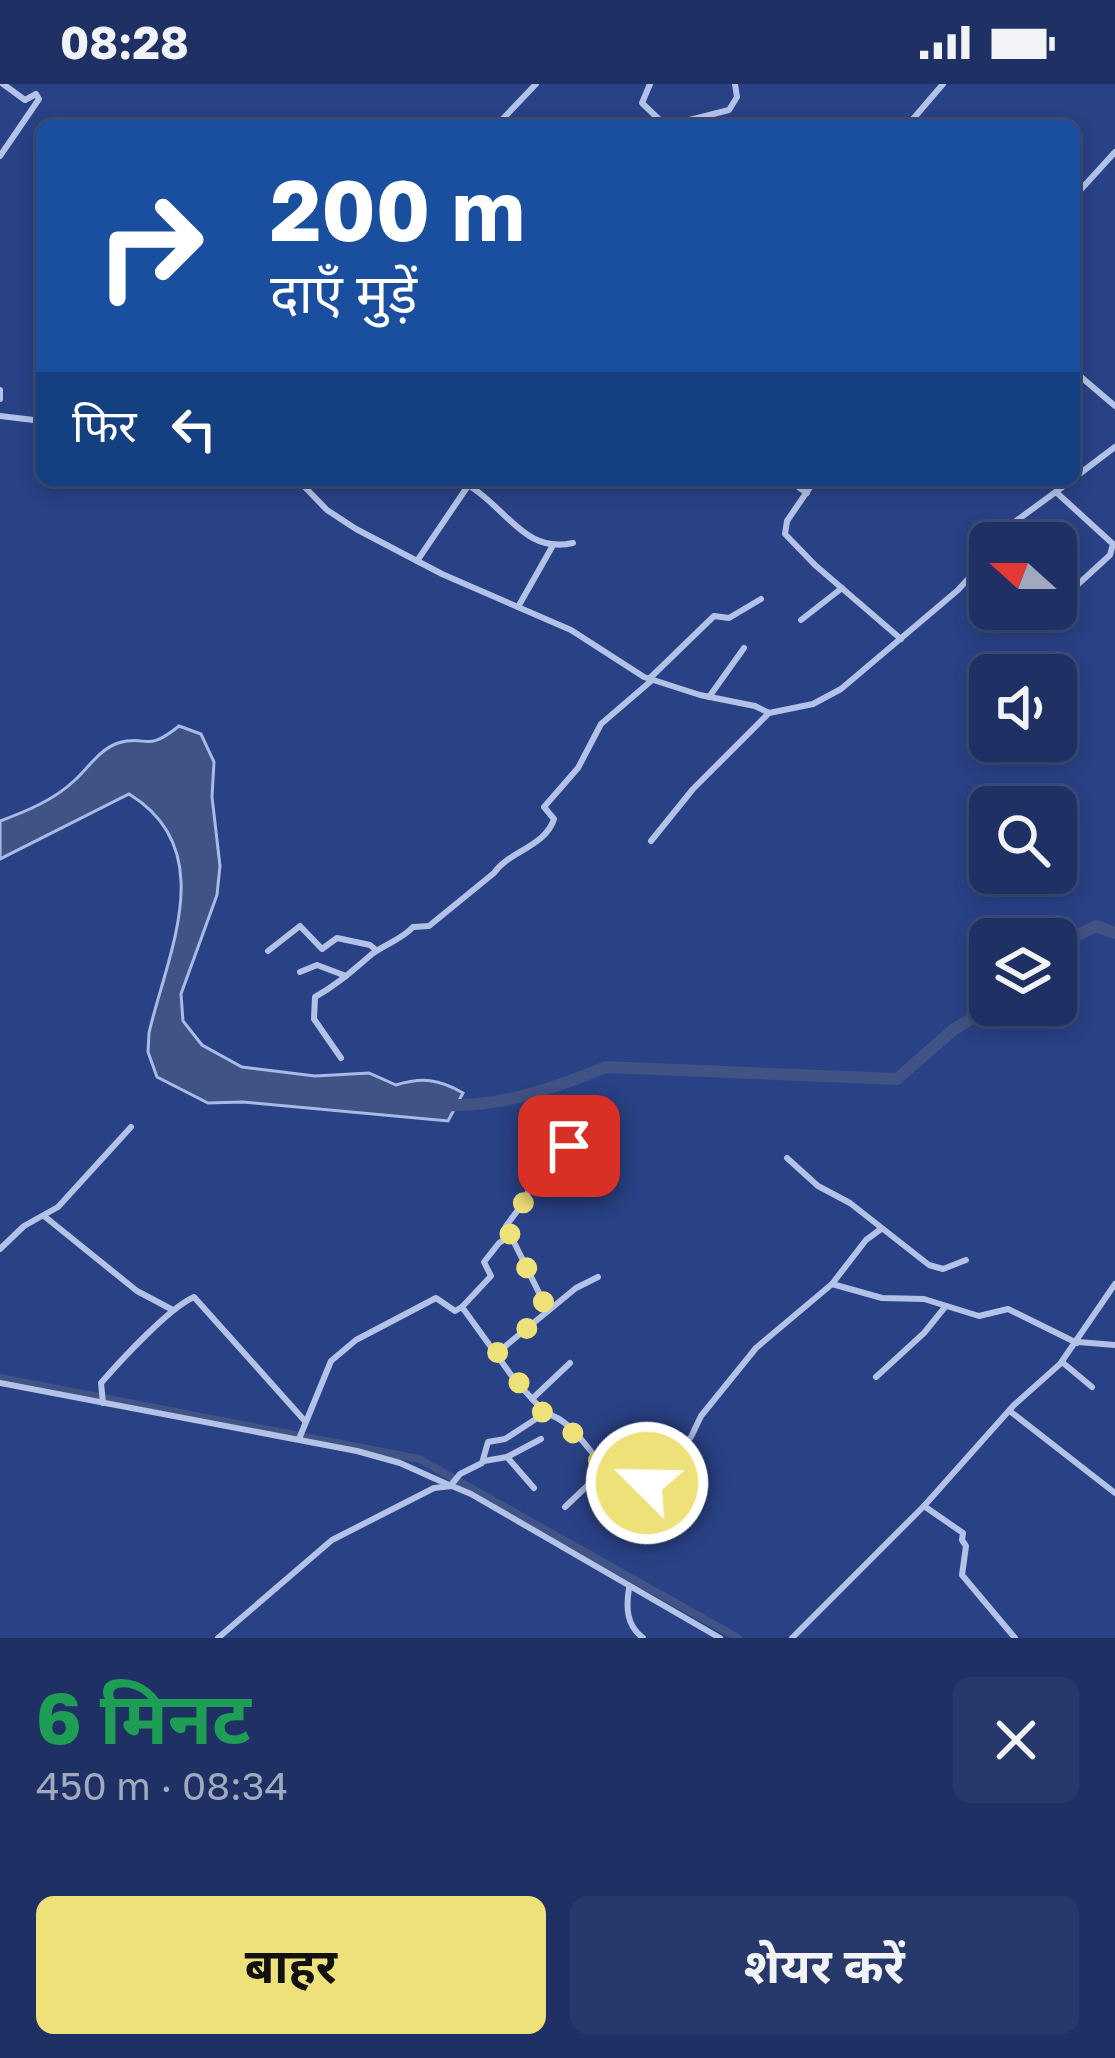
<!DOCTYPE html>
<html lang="hi">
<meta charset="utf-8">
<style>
body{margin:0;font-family:"Golos Text","Noto Sans Devanagari",sans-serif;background:#27396a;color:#f1f3f6;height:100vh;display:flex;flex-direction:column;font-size:45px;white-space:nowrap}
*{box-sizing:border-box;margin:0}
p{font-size:39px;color:#a1a9bf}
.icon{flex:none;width:66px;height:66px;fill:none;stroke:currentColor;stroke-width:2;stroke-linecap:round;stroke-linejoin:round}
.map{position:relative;height:1554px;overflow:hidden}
.sheet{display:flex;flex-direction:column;background:#1f3164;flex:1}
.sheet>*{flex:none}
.hud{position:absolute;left:36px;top:36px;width:1044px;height:366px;border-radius:18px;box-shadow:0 6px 18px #0003,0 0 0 3px #3c4c78;background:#1a4fa0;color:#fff;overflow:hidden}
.needle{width:78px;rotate:291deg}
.buttons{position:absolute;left:969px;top:438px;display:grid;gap:24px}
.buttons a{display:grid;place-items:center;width:108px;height:108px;border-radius:18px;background:#1f3164;box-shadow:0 6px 18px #0003,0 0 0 3px #3c4c78;font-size:60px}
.pin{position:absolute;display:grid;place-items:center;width:102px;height:102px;color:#fff;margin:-51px;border-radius:24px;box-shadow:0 6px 18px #0006}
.me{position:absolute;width:132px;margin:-66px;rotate:293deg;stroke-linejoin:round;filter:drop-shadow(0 0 9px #0008)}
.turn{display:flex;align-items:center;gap:42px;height:252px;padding:0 36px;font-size:54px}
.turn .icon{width:156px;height:156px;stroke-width:2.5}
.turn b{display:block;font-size:84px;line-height:102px}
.then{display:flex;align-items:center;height:114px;padding:0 36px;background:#0003;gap:24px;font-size:45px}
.round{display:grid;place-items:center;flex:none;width:126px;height:126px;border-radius:18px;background:#27396a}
.summary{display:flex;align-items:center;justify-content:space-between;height:204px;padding:0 36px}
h1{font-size:72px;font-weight:700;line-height:90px;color:#1e9e55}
.button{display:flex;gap:24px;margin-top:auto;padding:24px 36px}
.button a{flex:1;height:138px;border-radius:18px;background:#efe17a;color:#111;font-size:48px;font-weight:700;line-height:138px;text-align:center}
.button a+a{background:#27396a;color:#f1f3f6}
.status{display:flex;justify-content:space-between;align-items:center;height:84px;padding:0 60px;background:#1f3164;direction:ltr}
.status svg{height:33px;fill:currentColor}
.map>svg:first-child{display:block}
.water{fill:#415284;stroke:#a8bbe8;stroke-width:3}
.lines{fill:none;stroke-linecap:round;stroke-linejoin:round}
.canal{stroke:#415284;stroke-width:8}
.river{stroke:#415284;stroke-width:12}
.minor{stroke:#b4c2e7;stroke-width:6}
.route{stroke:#efe17a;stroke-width:21;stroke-dasharray:0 37.8}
</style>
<div class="status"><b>08:28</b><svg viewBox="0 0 49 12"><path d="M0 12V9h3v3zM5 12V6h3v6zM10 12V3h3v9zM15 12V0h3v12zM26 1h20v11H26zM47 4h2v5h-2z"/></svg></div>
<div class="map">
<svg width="1115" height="1554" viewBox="0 0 1115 1554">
<rect width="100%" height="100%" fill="#294185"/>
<path class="water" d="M179 642 201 650 214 678 212 713 220 782 217 811 181 910 183 937 202 961 242 983 315 992 369 989 396 1001C422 993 439 995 463 1009L448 1037 243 1018 208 1019 157 993 148 968 149 949C167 870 221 766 129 710L0 775V737C27 727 54 716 75 696 88 684 100 665 118 659 149 650 144 670 179 642Z"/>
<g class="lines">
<path class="canal" d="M0 1294 419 1375 738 1554"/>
<g class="river">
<path d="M1056 882 1076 852 1096 842 1115 849"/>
<path d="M441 1021C499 1024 552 1005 606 983L897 995 954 945 995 921"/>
</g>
<g class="minor">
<path d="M650 0 642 19 666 42 729 26 737 13 735 0"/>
<path d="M496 42 536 0"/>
<path d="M907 42 943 0"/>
<path d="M0 72 39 15 36 10 25 16 3 0"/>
<path d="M1074 113 1115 68"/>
<path d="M1074 287 1115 322"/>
<path d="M0 306V315"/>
<path d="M0 332 42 337"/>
<path d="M1074 394 1115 363"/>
<path d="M298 396 327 426 356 445 442 490 571 546 644 593 700 611 755 622 769 629 813 620 841 605 958 506 990 471"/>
<path d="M788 396 807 409"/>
<path d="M815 396 787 437 785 450 815 481 901 555"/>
<path d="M468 401C507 424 524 470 573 459"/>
<path d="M1056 408 1113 460 1110 471 1074 504"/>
<path d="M1016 439 1039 447 1045 459"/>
<path d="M999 459 1016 437 1072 396"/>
<path d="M417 477 472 396"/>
<path d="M518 523 552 463"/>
<path d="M801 536 842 504"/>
<path d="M649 595 714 532 729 534 761 515"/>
<path d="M709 613 744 564"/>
<path d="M651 757 693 705 769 629"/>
<path d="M268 867 300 842 322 865 337 854 370 861 376 866"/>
<path d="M300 888 317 881 346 892"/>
<path d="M341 974 314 935 315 913C337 901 353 886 372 870 385 860 401 856 413 843L429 842 494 789C509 767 545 763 554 735L544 723 578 684 601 640 651 597"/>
<path d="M787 1074 818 1102 850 1119 929 1181 943 1185 966 1176"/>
<path d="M44 1132 137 1207 171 1225"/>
<path d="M0 1165 24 1142 58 1123 131 1043"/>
<path d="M832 1200 866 1156 881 1145"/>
<path d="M462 1223 491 1192 484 1178 499 1159 509 1153"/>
<path d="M548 1227 506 1142 524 1118 537 1086 569 1062"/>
<path d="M1078 1258 1115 1261"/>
<path d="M497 1269 576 1204 598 1193"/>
<path d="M1062 1278 1092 1303"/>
<path d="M876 1293 924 1249 945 1223"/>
<path d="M0 1299 357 1367 400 1379 449 1401"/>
<path d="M532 1315 570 1279"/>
<path d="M103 1319 101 1299C121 1276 169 1224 194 1213L304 1336"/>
<path d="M1011 1328 1115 1409"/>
<path d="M545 1329C585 1339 599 1399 640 1407L691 1353 701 1332 756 1264 832 1200 882 1214 924 1215 979 1232 1008 1225 1077 1259"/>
<path d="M299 1355 331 1277 356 1256 436 1214 455 1227 462 1223 514 1295 545 1329 505 1355 488 1358 482 1379 460 1390 451 1401"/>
<path d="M507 1373 534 1404"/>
<path d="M484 1377 507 1373 541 1355"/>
<path d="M924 1422 963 1449 962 1456 966 1462 962 1491 1015 1554"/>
<path d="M565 1423 605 1385"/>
<path d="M629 1504C626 1523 626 1541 643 1554"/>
<path d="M218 1554 332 1456 434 1404 452 1402 471 1410 720 1554"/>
<path d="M792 1554 924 1422 1014 1321 1060 1280 1115 1200"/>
</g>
</g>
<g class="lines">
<path class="route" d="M569 1062 537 1086 524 1118 506 1142 548 1227 497 1269 540 1327 561 1336 605 1384 636 1408 647 1399"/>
</g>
</svg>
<div class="buttons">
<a><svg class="needle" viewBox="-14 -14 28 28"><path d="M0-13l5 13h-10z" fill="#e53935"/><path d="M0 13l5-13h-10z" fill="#a1a9bf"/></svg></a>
<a><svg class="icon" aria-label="sound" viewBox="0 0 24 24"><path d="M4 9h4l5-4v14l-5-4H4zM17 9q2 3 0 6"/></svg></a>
<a><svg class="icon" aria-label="search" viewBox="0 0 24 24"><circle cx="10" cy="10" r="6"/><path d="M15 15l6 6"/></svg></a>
<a><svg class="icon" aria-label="layers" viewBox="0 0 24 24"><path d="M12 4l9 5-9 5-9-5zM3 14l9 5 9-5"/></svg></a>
</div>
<div class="pin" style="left:569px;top:1062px;background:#d93025"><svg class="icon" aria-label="arrive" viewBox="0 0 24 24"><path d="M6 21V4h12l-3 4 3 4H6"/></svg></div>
<svg class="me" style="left:647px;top:1399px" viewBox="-20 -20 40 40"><circle r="17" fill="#efe17a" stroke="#fff" stroke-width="3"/><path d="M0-11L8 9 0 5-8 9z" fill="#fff"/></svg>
<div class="hud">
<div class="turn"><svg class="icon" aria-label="right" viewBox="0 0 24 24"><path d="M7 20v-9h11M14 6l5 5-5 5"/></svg><div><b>200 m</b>दाएँ मुड़ें</div></div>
<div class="then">फिर<svg class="icon" aria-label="left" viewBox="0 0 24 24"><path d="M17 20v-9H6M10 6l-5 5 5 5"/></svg></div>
</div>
</div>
<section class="sheet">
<div class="summary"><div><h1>6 मिनट</h1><p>450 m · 08:34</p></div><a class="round"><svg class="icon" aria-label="close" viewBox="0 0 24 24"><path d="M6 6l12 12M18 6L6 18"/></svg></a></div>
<div class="button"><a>बाहर</a><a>शेयर करें</a></div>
</section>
